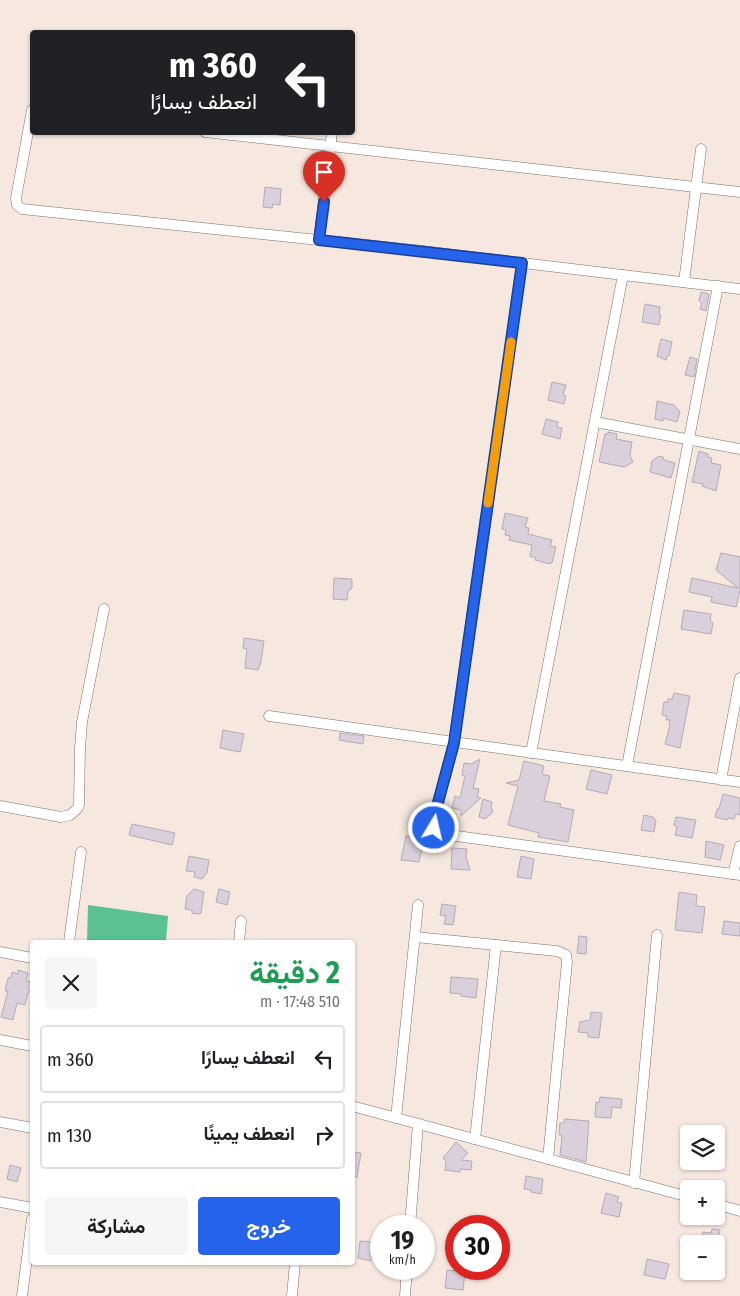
<!DOCTYPE html>
<html lang="ar">
<meta charset="utf-8">
<style>
body{margin:0;font-family:"Fira Sans Condensed",Vazirmatn,sans-serif;background:#f6f6f6;color:#202124;direction:rtl;height:100vh;display:flex;flex-direction:column;font-size:19px;white-space:nowrap}
*{box-sizing:border-box;margin:0}
p{font-size:16px;color:#757577}
.icon{flex:none;width:28px;height:28px;fill:none;stroke:currentColor;stroke-width:2;stroke-linecap:round;stroke-linejoin:round}
.map{position:relative;flex:1;overflow:hidden;direction:ltr}
.side{position:absolute;left:30px;top:940px;width:325px;height:325px;display:flex;flex-direction:column;background:#fff;border-radius:5px;box-shadow:0 1px 4px #0004;direction:rtl}
.side>*{flex:none}
.banner{position:absolute;left:30px;top:30px;width:325px;height:105px;border-radius:5px;box-shadow:0 1px 4px #0004;direction:rtl;background:#202124;color:#fff;overflow:hidden}
.buttons{position:absolute;left:680px;top:1125px;display:grid;gap:10px}
.buttons a{display:grid;place-items:center;width:45px;height:45px;border-radius:5px;background:#fff;box-shadow:0 1px 4px #0004;font-size:25px}
.speed{position:absolute;left:370px;top:1215px;display:flex;gap:10px;font-size:25px;font-weight:700;text-align:center}
.speed>*{display:grid;place-content:center;width:65px;height:65px;border-radius:50%;background:#fff;box-shadow:0 1px 4px #0004;line-height:1}
.speed small{font-size:12px;font-weight:400}
.speed .limit{border:8px solid #d22;background:#fff;color:#111}
.pin{position:absolute;display:grid;place-items:center;width:42px;height:42px;color:#fff;margin:-51px -21px;border-radius:50% 50% 50% 0;rotate:-45deg;box-shadow:0 0 5px #0007}
.pin .icon{rotate:45deg}
.me{position:absolute;width:55px;margin:-28px;rotate:9deg;stroke-linejoin:round;filter:drop-shadow(0 0 4px #0008)}
.turn{display:flex;align-items:center;gap:18px;height:105px;padding:0 15px;font-size:22px}
.turn .icon{width:65px;height:65px;stroke-width:2.5}
.turn b{display:block;font-size:35px;line-height:42px}
.round{display:grid;place-items:center;flex:none;width:52px;height:52px;border-radius:5px;background:#f6f6f6}
.overview{display:flex;align-items:center;justify-content:space-between;height:85px;padding:0 15px}
h1{font-size:30px;font-weight:700;line-height:38px;color:#1e9e55}
.primary-button{display:flex;gap:10px;margin-top:auto;padding:10px 15px}
.primary-button a{flex:1;height:58px;border-radius:5px;background:#2563eb;color:#fff;font-size:20px;font-weight:700;line-height:58px;text-align:center}
.primary-button a+a{background:#f6f6f6;color:#202124}
ul{padding:0;list-style:none}
li{display:flex;align-items:center;gap:15px;height:68px;margin:0 10px 8px;padding:0 5px;border:2px solid #e0e0e0;border-radius:5px}
li div{flex:1}
li b{display:block;font-size:19px}
li em{font-style:normal}
.map>svg:first-child{display:block}
.forest{fill:#5cc191}
.building{fill:#dad0dc;stroke:#b5abb6}
.lines{fill:none;stroke-linecap:round;stroke-linejoin:round}
.street-casing{stroke:#7c7068;stroke-width:11}
.street{stroke:#fff;stroke-width:10}
.route-casing{stroke:#184099;stroke-width:12}
.route{stroke:#2563eb;stroke-width:9}
.slow{stroke:#f59e0b;stroke-width:9}
</style>
<div class="map">
<svg width="740" height="1296" viewBox="0 0 740 1296">
<rect width="100%" height="100%" fill="#f6e8df"/>
<path class="forest" d="M88 905 168 916 166 942H87Z"/>
<g class="building">
<path d="M265 187 281 189 280 205 273 204 272 208 263 207Z"/>
<path d="M701 292 709 294 706 311 700 309 702 303 699 301Z"/>
<path d="M645 304 660 307 659 315H661L659 325 642 322Z"/>
<path d="M661 339 672 342 669 356H667L666 360 657 356Z"/>
<path d="M690 357 697 359 694 377 685 375Z"/>
<path d="M552 382 566 385 563 395 566 396 564 404 548 400Z"/>
<path d="M657 401 674 405 680 412 677 422 663 418V421L655 419Z"/>
<path d="M546 419 558 422 557 427 562 428 560 439 542 434Z"/>
<path d="M608 432 617 434 616 439 632 442 630 456 633 462 624 467 599 462 605 434H608Z"/>
<path d="M699 451 708 454V457L712 458 711 463 721 465 716 491 702 486 703 484 692 482Z"/>
<path d="M659 456 663 457 664 460 675 463 671 478 650 472 652 461Z"/>
<path d="M505 513 528 518 525 527 529 528 528 534 552 540 550 546 556 547 552 563 550 562V564L535 560 536 558 530 556 532 545 509 540 510 536 505 535 506 530 502 529Z"/>
<path d="M721 553 740 557V590L736 607 711 602 712 597 689 592 692 578 738 588 716 570Z"/>
<path d="M334 578 352 579V588L348 591 347 600 333 599Z"/>
<path d="M684 610 711 614 710 621 713 623 711 634 681 629Z"/>
<path d="M244 638 264 641 261 662 258 670 245 668 247 649 243 648Z"/>
<path d="M674 693 690 696 680 748 665 744 670 725H669L670 720H666L667 716 662 715 664 702H668V699H672Z"/>
<path d="M223 730 244 734 240 752 220 748Z"/>
<path d="M340 733 364 736 363 744 339 740Z"/>
<path d="M480 759 473 788 479 789 477 797 481 798 461 816V810L452 808 455 796 460 798 465 776 462 775 464 763 471 764Z"/>
<path d="M524 761 544 766 542 774 550 776 544 801 561 804 560 807 574 810 568 842 538 837 539 833 508 825 518 786 506 783 519 780Z"/>
<path d="M591 770 612 775 607 794 586 789Z"/>
<path d="M723 794 740 798V815L736 814 734 819 728 818 727 820 715 817 717 809H719Z"/>
<path d="M483 799 492 802 491 808 493 812 485 819 479 817Z"/>
<path d="M644 815 653 817 656 821 654 832 641 830Z"/>
<path d="M676 817 696 820 692 838 675 835 677 827 674 825Z"/>
<path d="M132 824 175 833 172 845 129 835Z"/>
<path d="M406 836 424 839 419 862 401 860Z"/>
<path d="M706 841 724 845 720 860 705 857Z"/>
<path d="M452 848 467 849 466 856 470 870 451 869Z"/>
<path d="M189 856 209 860 207 873 202 879 194 877 195 872 186 871Z"/>
<path d="M521 856 534 859 531 879 517 877Z"/>
<path d="M194 889 204 892 201 913 198 914 192 913V910L185 909 187 896Z"/>
<path d="M219 889 230 892 227 905 216 902Z"/>
<path d="M679 892 697 895 696 906 705 907 702 933 675 930Z"/>
<path d="M442 904 456 906 453 925 444 924 446 916 440 915Z"/>
<path d="M724 921 740 923V936L722 934Z"/>
<path d="M579 936 587 937 586 954 577 953Z"/>
<path d="M18 970 28 973 26 981 32 982V985L31 992H28L25 1005 17 1003 13 1020 1 1017 8 991H5L8 978H11L12 972 18 974Z"/>
<path d="M451 977 478 979 476 998 461 996V994L450 993Z"/>
<path d="M591 1012 602 1013 599 1038 588 1037V1033L578 1032 580 1022 590 1020Z"/>
<path d="M600 1097 622 1099 621 1108 612 1107 611 1118 595 1117 596 1102 599 1103Z"/>
<path d="M565 1119 589 1121 586 1162 560 1155 562 1136 559 1135 560 1123H564Z"/>
<path d="M456 1142 468 1153 461 1160 472 1161 471 1170 460 1169V1172L445 1170 446 1161 443 1158Z"/>
<path d="M352 1152 361 1153 357 1177H352Z"/>
<path d="M10 1165 21 1168 17 1182 7 1179Z"/>
<path d="M526 1176 543 1179 541 1194 531 1192V1190L524 1189Z"/>
<path d="M606 1193 619 1197 617 1202 622 1203 619 1217 601 1213Z"/>
<path d="M712 1229 720 1230 716 1249V1244L701 1242 703 1232 711 1233Z"/>
<path d="M360 1241 371 1242 377 1247 376 1259H372L370 1261 358 1258Z"/>
<path d="M647 1259 669 1264 665 1279 644 1275Z"/>
<path d="M447 1270 465 1272 463 1290 445 1288Z"/>
</g>
<g class="lines">
<g class="street-casing">
<g id="street">
<path d="M32 110 16 198 17 205 22 209 423 251 740 289"/>
<path d="M205 132 740 192"/>
<path d="M319 240 332 132"/>
<path d="M522 263 454 743 433 821 434 828 442 834 740 875"/>
<path d="M684 282 701 149"/>
<path d="M595 422 740 449"/>
<path d="M269 716 740 782"/>
<path d="M531 753 623 275"/>
<path d="M627 766 718 286"/>
<path d="M721 780 740 678"/>
<path d="M0 806 61 817 70 815 77 809 79 805 80 748 82 722 104 609"/>
<path d="M733 874 740 846"/>
<path d="M415 937 557 951 566 955 567 962 548 1159"/>
<path d="M69 942 81 852"/>
<path d="M239 942 241 921"/>
<path d="M0 952 32 958"/>
<path d="M0 1040 32 1046"/>
<path d="M352 1106 689 1197"/>
<path d="M396 1118 418 905"/>
<path d="M0 1122 32 1128"/>
<path d="M475 1139 496 945"/>
<path d="M634 1183 657 935"/>
<path d="M0 1202 32 1208"/>
<path d="M716 1204 740 1211"/>
<path d="M410 1226 418 1124"/>
<path d="M22 1296 32 1219"/>
<path d="M292 1296 295 1262"/>
<path d="M405 1296 407 1269"/>
</g>
</g>
<use href="#street" class="street"/>
</g>
<g class="lines">
<g class="route-casing">
<path id="route" d="M324 202 319 240 522 263 454 743 433 821 434 828"/>
</g>
<use href="#route" class="route"/>
<path class="slow" d="M488 503 511 342"/>
</g>
</svg>
<div class="buttons">
<a><svg class="icon" aria-label="layers" viewBox="0 0 24 24"><path d="M12 4l9 5-9 5-9-5zM3 14l9 5 9-5"/></svg></a>
<a>+</a>
<a>−</a>
</div>
<div class="speed"><div>19<small>km/h</small></div><div class="limit">30</div></div>
<div class="pin" style="left:324px;top:202px;background:#d93025"><svg class="icon" aria-label="arrive" viewBox="0 0 24 24"><path d="M6 21V4h12l-3 4 3 4H6"/></svg></div>
<svg class="me" style="left:434px;top:828px" viewBox="-20 -20 40 40"><circle r="17" fill="#2563eb" stroke="#fff" stroke-width="3"/><path d="M0-11L8 9 0 5-8 9z" fill="#fff"/></svg>
<div class="banner">
<div class="turn"><svg class="icon" aria-label="left" viewBox="0 0 24 24"><path d="M17 20v-9H6M10 6l-5 5 5 5"/></svg><div><b>360 m</b>انعطف يسارًا</div></div>
</div>
<section class="side">
<div class="overview"><div><h1>2 دقيقة</h1><p>510 m · 17:48</p></div><a class="round"><svg class="icon" aria-label="close" viewBox="0 0 24 24"><path d="M6 6l12 12M18 6L6 18"/></svg></a></div>
<ul>
<li><svg class="icon" aria-label="left" viewBox="0 0 24 24"><path d="M17 20v-9H6M10 6l-5 5 5 5"/></svg><div><b>انعطف يسارًا</b></div><em>360 m</em></li>
<li><svg class="icon" aria-label="right" viewBox="0 0 24 24"><path d="M7 20v-9h11M14 6l5 5-5 5"/></svg><div><b>انعطف يمينًا</b></div><em>130 m</em></li>
</ul>
<div class="primary-button"><a>خروج</a><a>مشاركة</a></div>
</section>
</div>
